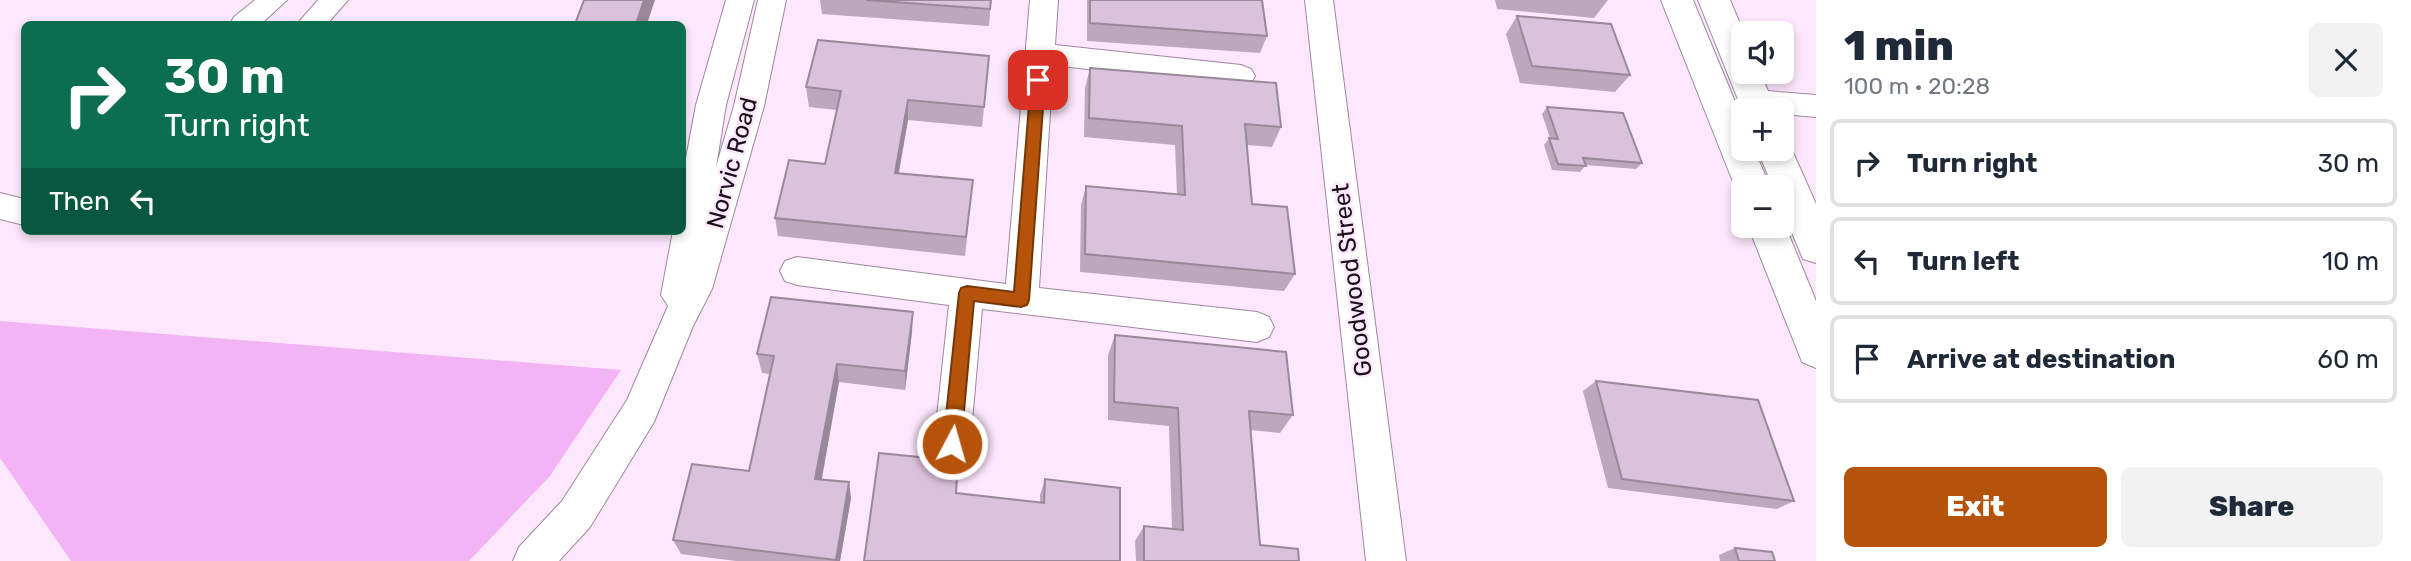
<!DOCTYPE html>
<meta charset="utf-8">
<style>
body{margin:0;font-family:Rubik,sans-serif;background:#f2f2f3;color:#1f2937;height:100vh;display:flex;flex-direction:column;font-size:26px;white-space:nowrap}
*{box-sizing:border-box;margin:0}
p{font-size:23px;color:#747a83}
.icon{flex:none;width:38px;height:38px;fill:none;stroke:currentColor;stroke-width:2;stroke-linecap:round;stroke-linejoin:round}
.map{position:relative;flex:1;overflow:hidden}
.drawer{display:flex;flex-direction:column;background:#fff;width:595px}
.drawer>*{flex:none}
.guide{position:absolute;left:21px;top:21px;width:665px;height:214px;border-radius:10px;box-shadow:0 4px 10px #0003;background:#0b6e4f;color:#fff;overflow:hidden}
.tools{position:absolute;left:1731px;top:21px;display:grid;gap:14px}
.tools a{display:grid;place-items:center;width:63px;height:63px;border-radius:10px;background:#fff;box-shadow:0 4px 10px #0003;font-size:35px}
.pin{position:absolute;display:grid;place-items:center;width:60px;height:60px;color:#fff;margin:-30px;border-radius:14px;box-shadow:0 4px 10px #0006}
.me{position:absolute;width:77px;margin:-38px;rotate:6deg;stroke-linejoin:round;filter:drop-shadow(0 0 5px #0008)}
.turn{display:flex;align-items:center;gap:24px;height:147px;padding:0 28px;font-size:32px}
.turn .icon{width:91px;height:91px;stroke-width:2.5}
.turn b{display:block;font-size:49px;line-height:60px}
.then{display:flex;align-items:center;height:66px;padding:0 28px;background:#0003;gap:14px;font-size:26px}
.round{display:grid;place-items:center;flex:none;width:74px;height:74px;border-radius:10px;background:#f2f2f3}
.headline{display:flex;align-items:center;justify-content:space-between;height:119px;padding:0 28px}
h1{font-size:42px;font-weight:800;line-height:52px}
.button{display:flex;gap:14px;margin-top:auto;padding:14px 28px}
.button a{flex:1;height:80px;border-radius:10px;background:#b45309;color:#fff;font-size:28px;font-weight:800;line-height:80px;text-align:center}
.button a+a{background:#f2f2f3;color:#1f2937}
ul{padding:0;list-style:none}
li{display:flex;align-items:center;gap:21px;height:88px;margin:0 14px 10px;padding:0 14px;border:4px solid #e0e1e3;border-radius:10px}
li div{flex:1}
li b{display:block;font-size:26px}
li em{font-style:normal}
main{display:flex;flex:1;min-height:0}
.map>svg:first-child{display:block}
.green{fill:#f3b4f6}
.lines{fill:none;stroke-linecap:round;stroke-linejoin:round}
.minor-casing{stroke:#9f87a0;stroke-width:2}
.major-casing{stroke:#9f87a0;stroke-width:2}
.minor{fill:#fff;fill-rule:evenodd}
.major{fill:#fff;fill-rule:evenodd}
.wall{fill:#bca7bd}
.shaded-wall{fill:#99889a}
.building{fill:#dbc2dc;stroke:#99889a;stroke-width:2}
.route{fill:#b45309;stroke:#753606;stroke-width:2}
.labels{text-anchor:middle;stroke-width:5;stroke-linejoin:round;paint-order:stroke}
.street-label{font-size:24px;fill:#191019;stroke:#fce7fc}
</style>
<main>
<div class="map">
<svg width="1816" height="561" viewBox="0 0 1816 561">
<rect width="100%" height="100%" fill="#fce7fc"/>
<path class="green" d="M0 321 621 370 550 476 469 561H71L0 458Z"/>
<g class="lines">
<g class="minor-casing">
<g id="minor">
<path d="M255 0H287L261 24H230L234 17Z"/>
<path d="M318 0H348L327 24H297Z"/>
<path d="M726 0H754L726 105 716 167 734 106 758 0H786L764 106 712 289 693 326 654 422 590 527 559 561H513L519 547 562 501 627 400 668 306 661 295 673 231H682V180L696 105Z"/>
<path d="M1030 0H1058L1055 45 1241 65 1251 69 1255 76 1251 83 1241 87 1053 65 1039 288 1257 312 1269 317 1274 327 1269 337 1257 342 982 309 970 444 965 456 952 461 939 456 934 444 949 305 797 285 785 281 780 271 785 261 797 257 1006 284Z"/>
<path d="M1305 0H1333L1406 561H1366Z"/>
<path d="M1755 90 1816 95V117L1782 114V110L1745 109 1740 101 1745 93Z"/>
<path d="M0 193 24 199V225L0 219Z"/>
</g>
</g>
<g class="major-casing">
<g id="major">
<path d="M1661 0H1693L1743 121V149H1754L1770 187H1743V198L1739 197Z"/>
<path d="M1698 0H1730L1744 33 1743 72H1760L1776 110 1743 112Z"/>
<path d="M1782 138 1787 139 1816 204V263L1803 259 1782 209V187H1773L1757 149H1782Z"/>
<path d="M1782 218 1816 301V368L1802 362 1748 226H1782Z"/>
</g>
</g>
<use href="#minor" class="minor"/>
<use href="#major" class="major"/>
</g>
<g class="wall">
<path d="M820 0H991L989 26 822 14Z"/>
<path d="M1087 0H1262L1267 36 1260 53 1087 41Z"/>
<path d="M1495 0H1608L1594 18 1497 9Z"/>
<path d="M1517 16 1630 75 1615 92 1520 83 1506 34Z"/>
<path d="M989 56 982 127 908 120 899 173 973 180 965 256 778 236 775 218 825 164 837 110 809 107 806 87Z"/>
<path d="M1090 68 1281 127 1272 147 1247 145 1252 204 1295 274 1284 291 1080 272 1081 205 1086 186 1177 195 1175 145 1084 137 1085 88Z"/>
<path d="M1547 107 1642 163 1636 169 1586 165 1580 172 1552 170 1544 145 1550 138 1542 114Z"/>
<path d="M912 332 905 390 839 382 821 479 851 498 840 561H736L681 554 673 540 749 471 770 374 762 373 757 354Z"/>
<path d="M1115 335 1293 415 1280 433 1251 430 1260 545 1299 561H1136L1135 541 1144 526 1172 529 1169 426 1108 420V355Z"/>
<path d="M1596 381 1794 501 1777 509 1608 488 1583 391Z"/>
<path d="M1045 479 1120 561 956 493 1040 502V495Z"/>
<path d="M1735 548 1775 561H1720L1719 555Z"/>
</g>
<g class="shaded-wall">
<path d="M644 0H655L647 24H636Z"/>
<path d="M908 100V120L895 192V173Z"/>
<path d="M913 312 912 332 905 390V371Z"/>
<path d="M837 364 839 382 819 495 815 479Z"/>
<path d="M849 482 851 498 840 561H836Z"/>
</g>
<g class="building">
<path d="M584 0H644L636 24H575Z"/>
<path d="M866 0H991L990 9Z"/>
<path d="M1090 0H1262L1267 36 1090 23Z"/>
<path d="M1517 16 1611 24 1630 75 1532 66Z"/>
<path d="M818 40 989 56 984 107 908 100 895 173 973 180 966 237 775 218 789 160 825 164 841 91 806 87Z"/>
<path d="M1090 68 1276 83 1281 127 1245 124 1252 204 1287 207 1295 274 1085 254 1086 186 1185 195 1182 126 1089 118Z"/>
<path d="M1547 107 1623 113 1642 163 1583 158 1586 166 1558 164 1549 138 1558 139Z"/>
<path d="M771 297 913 312 905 371 837 364 815 479 849 482 836 560 673 540 692 464 749 471 774 356 757 354Z"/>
<path d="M1115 335 1286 352 1293 415 1249 411 1260 545 1298 549 1299 561H1144V526L1183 530 1178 408 1114 402Z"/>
<path d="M1596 381 1758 400 1794 501 1622 479Z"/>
<path d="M879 453 958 461 956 493 1044 503 1045 479 1120 488V561H864Z"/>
<path d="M1735 548 1772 552 1775 561H1739Z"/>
</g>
<path class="route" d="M1038 75 1045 80 1029 300 1027 305 1021 307 974 301 961 444 958 450 952 452 946 450 943 444 959 293 961 288 967 286 1014 292 1031 80Z"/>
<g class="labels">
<g class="street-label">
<text transform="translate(732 163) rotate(-75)" y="8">Norvic Road</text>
<text transform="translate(1352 280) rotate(-97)" y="8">Goodwood Street</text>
</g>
</g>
</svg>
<div class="tools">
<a><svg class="icon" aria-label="sound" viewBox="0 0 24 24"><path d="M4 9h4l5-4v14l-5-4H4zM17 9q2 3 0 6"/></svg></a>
<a>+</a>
<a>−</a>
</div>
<div class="pin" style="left:1038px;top:80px;background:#d93025"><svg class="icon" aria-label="arrive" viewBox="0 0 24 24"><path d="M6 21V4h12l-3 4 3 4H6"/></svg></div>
<svg class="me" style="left:952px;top:444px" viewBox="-20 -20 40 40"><circle r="17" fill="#b45309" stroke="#fff" stroke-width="3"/><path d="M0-11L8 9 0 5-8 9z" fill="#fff"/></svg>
<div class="guide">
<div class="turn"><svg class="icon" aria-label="right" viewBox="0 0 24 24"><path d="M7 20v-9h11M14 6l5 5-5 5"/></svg><div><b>30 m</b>Turn right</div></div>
<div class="then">Then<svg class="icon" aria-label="left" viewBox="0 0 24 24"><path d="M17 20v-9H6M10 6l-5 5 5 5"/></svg></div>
</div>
</div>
<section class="drawer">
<div class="headline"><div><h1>1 min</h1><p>100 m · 20:28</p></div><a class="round"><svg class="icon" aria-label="close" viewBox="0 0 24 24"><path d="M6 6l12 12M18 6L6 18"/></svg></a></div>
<ul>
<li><svg class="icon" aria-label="right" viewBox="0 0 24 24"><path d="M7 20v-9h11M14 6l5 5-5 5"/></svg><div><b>Turn right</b></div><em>30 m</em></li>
<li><svg class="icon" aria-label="left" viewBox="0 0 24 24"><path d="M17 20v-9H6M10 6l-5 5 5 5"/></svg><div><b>Turn left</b></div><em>10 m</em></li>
<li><svg class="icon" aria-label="arrive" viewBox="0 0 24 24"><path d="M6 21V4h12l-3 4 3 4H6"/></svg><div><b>Arrive at destination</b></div><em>60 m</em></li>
</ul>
<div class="button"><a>Exit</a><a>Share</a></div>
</section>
</main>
